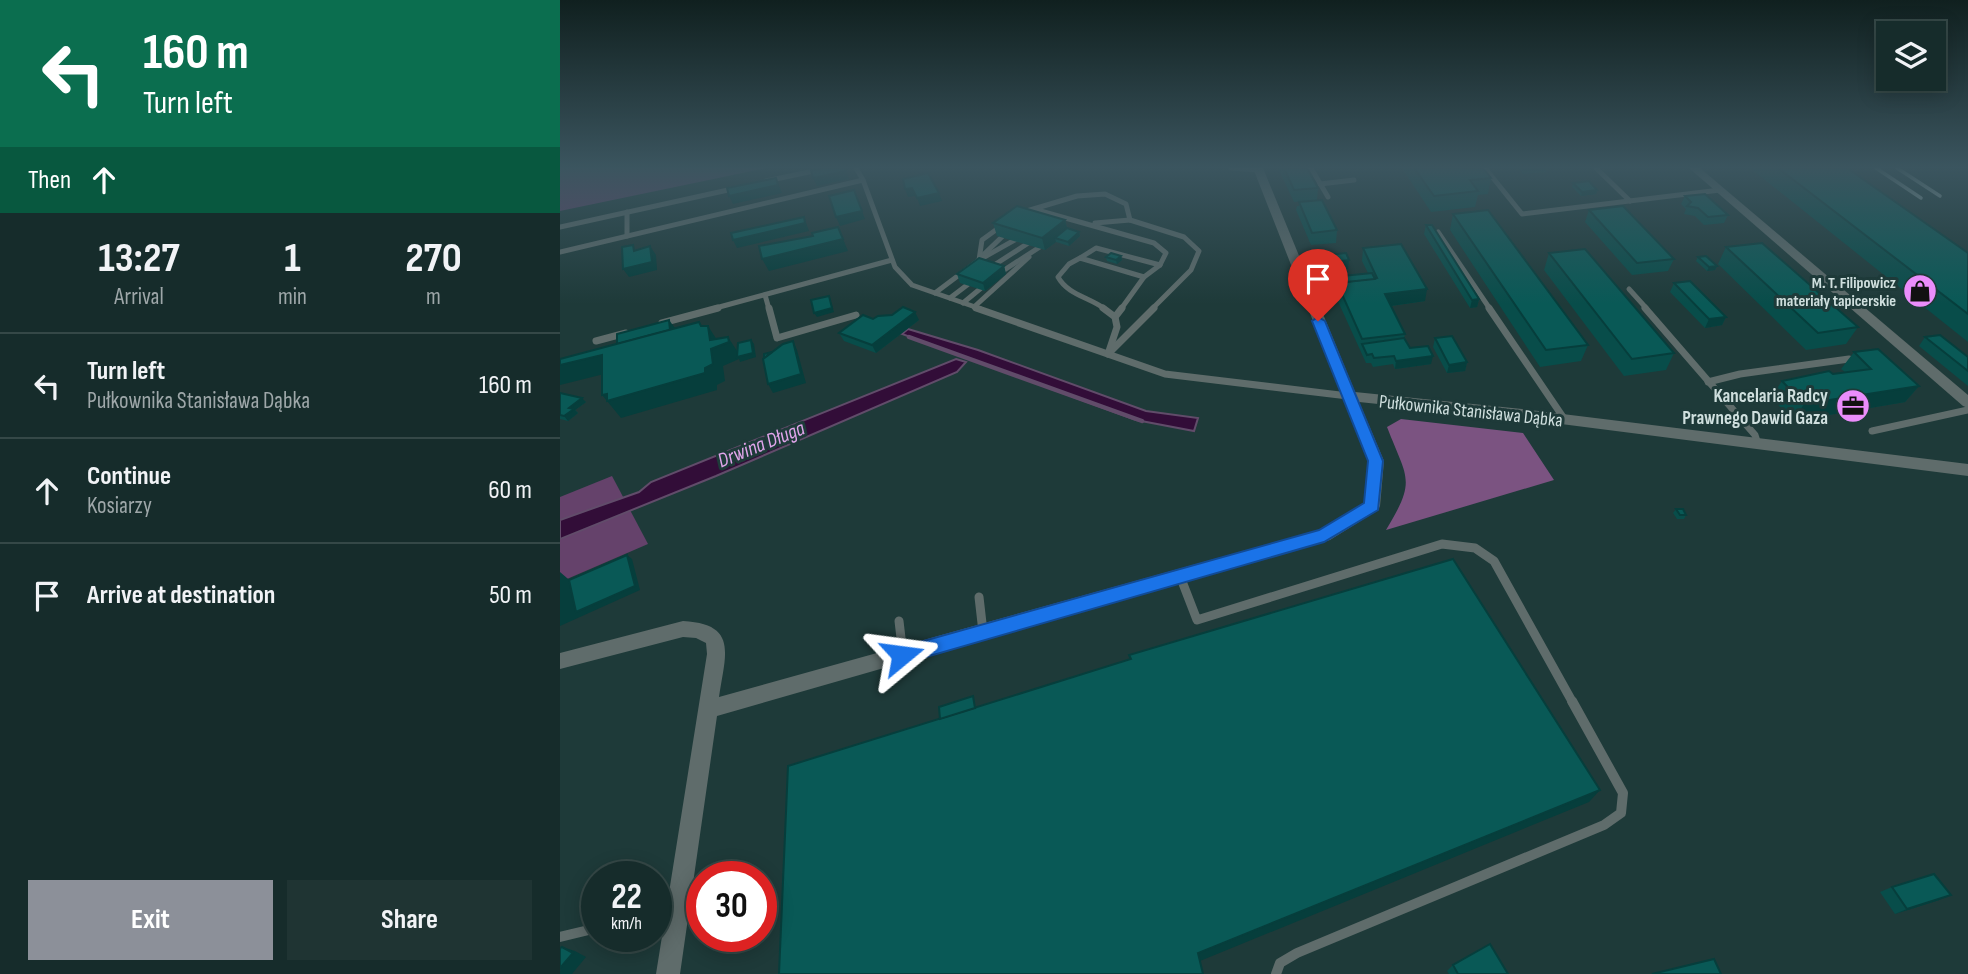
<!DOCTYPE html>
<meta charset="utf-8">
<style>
body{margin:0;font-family:"Sofia Sans Condensed",sans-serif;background:#1f3433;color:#f1f3f6;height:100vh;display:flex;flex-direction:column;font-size:26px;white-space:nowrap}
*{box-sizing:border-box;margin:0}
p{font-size:23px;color:#9ea7a9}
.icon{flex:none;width:38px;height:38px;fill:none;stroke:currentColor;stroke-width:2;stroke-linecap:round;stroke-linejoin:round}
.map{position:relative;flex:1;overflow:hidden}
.drawer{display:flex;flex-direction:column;background:#162c2b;width:560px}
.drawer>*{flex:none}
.banner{background:#0b6e4f;color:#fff;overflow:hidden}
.fabs{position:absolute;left:1316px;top:21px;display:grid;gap:14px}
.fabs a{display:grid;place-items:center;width:70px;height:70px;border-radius:0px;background:#162c2b;box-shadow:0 4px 18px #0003,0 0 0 2px #354847;font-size:35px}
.speed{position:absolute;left:21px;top:861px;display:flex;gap:14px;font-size:35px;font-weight:700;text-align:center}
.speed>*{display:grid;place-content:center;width:91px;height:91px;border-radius:50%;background:#162c2b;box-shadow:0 4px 18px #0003,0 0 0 2px #354847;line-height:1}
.speed small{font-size:18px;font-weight:400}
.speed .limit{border:10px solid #d22;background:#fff;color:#111}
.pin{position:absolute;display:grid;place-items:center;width:60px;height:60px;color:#fff;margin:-72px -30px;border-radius:50% 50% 50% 0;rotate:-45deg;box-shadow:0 0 7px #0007}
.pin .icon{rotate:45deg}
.me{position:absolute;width:77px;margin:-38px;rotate:74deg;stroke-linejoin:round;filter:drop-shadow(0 0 5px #0008)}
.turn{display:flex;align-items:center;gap:24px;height:147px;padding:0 28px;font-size:32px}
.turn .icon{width:91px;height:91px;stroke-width:2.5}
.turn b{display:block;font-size:49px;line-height:60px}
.then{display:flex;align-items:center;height:66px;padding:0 28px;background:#0003;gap:14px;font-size:26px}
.eta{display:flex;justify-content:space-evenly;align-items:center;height:119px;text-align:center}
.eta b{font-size:42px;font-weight:700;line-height:49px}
.cta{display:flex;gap:14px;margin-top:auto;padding:14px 28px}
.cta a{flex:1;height:80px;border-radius:0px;background:#8c9099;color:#fff;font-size:28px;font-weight:700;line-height:80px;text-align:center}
.cta a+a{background:#1f3433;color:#f1f3f6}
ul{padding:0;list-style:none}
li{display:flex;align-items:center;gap:21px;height:105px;padding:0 28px;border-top:2px solid #354847}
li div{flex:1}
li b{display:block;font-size:26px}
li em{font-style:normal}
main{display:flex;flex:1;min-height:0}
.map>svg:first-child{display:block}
.green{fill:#65426b}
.forest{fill:#7b5381}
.water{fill:#320d38;stroke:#614c6a;stroke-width:2}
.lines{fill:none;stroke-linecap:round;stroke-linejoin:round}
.stream{stroke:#614c6a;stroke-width:4.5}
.lane-far3{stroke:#5f6c6b;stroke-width:5}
.lane-far2{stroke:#5f6c6b;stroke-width:7}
.lane-far1{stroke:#5f6c6b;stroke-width:9}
.lane{stroke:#5f6c6b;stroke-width:10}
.street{fill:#5f6c6b;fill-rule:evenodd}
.rail{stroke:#92a7a6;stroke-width:3.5}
.wall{fill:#084d4a}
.shaded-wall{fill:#063e3c}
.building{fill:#095956;stroke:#063e3c;stroke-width:2}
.route{fill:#1a73e8;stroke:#114b97;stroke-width:2}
.labels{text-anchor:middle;stroke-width:6;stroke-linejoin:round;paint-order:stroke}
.far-poi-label{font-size:16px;font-weight:bold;fill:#cfdfde;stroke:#1e3a39;text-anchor:end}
.poi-label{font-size:19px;font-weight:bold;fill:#cfdfde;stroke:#1e3a39;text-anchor:end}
.street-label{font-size:19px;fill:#cfdfde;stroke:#1e3a39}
.water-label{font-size:21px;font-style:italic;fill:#e1a5eb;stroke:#1e3a39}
</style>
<main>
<section class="drawer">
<div class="banner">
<div class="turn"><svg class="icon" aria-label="left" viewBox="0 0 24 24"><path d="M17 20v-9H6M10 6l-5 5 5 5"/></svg><div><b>160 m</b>Turn left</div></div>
<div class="then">Then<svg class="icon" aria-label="ahead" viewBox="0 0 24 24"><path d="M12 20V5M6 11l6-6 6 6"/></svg></div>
</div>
<div class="eta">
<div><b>13:27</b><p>Arrival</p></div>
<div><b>1</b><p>min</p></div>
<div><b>270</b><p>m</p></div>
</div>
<ul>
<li><svg class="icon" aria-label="left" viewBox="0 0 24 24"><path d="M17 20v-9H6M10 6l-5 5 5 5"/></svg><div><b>Turn left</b><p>Pułkownika Stanisława Dąbka</p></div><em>160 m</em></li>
<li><svg class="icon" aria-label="ahead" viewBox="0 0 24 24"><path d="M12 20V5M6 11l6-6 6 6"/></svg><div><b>Continue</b><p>Kosiarzy</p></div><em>60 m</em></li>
<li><svg class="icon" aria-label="arrive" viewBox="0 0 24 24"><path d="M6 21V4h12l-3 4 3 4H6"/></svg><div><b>Arrive at destination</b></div><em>50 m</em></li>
</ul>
<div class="cta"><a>Exit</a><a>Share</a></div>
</section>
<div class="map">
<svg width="1408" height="974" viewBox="0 0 1408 974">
<rect width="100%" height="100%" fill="#1e3a39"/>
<g class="green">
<path d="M0 168H206L0 211Z"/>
<path d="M52 476 88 544 0 582V497Z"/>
</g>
<path class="forest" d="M841 419 963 433 994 480 826 530C857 479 847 479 827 427Z"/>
<g class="water">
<path d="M348 329 418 350 586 411 638 418 634 431 576 420 342 334Z"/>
<path d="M396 359 406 362 397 372 156 476 0 539V520L79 492 91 482Z"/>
</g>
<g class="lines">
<path class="stream" d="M349 337 582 421"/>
<g class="lane-far3">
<path d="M296 168 303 180"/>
<path d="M671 168 699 170"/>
<path d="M751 168 768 197"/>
<path d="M925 168 962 214 1160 190"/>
<path d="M1036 168 1070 201"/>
<path d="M206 181 268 168"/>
<path d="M760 184 794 180"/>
<path d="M477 210 594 243 606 253 600 265 584 277 520 258 509 264 498 277C508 295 529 297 545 309"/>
<path d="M67 212V236"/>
<path d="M460 213 517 196 545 194 566 204 570 220 624 237 639 251 631 270 592 309"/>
<path d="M535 223 570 220"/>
<path d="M0 227 177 188"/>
<path d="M878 232 930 309"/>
<path d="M0 252 303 180 335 267 352 285 421 309"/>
<path d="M421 257 447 232"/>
<path d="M520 258 536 248 600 265"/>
<path d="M419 260 462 236"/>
<path d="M428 269 473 240"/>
<path d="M438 274 486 243"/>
<path d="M1069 289 1087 309"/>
<path d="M375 293 419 260 422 240 444 224"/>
<path d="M205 295 209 309"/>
<path d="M390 298 415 279"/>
<path d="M403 303 426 284"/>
<path d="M414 307 469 257"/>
<path d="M152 309 332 260"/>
<path d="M561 309 584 277"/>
</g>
<g class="lane-far2">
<path d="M209 308 217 338 296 315"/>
<path d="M416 308 605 374 788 396"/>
<path d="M543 308 555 317 557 327 549 351"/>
<path d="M929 308 1005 420"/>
<path d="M1085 308 1195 435 1198 444"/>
<path d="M555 317 562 308"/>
<path d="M102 323 158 308"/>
<path d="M36 341 66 333"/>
<path d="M548 354 594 308"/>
<path d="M1148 382 1180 374 1289 359"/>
<path d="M1312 431 1408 410"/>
</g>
<g class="lane-far1">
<path d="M620 576 637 620 882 544 915 548 934 561 1013 703"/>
<path d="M419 597 423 632"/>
<path d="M339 621 343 655"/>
</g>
<g class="lane">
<path d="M96 912 115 907"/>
<path d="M0 937 37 928"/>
<path d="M716 974 720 963 737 953 1044 825 1061 813 1063 793 1012 701"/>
</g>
<g class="street">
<path d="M693 168H703L795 392 962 409 1408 464V476L962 419 799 402 824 461 820 506 818 510 770 540 157 716 120 974H96L147 654 146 643 136 638 123 637 0 669V653L123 621C179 624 165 655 159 697L759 530 804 503 808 461Z"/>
<path d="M1129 168H1140L1408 395V408L1403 406Z"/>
</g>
<g class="rail">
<path d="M1316 168 1361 198"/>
<path d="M1337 168 1380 196"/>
</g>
</g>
<g class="wall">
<path d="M718 168H747L758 188 757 200 734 202Z"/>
<path d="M842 168H923L931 178 928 194 918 195 915 207 871 212Z"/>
<path d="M959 168H987L986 172 963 174Z"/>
<path d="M1190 168H1287L1408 253V342Z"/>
<path d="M1013 183 1037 190 1036 194 1021 196 1012 187Z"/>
<path d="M1125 196 1168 215 1164 223 1144 225 1135 216 1124 214 1126 209 1121 204Z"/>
<path d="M739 202 777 230 776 243 751 245 736 210 737 206H739Z"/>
<path d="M1029 210 1114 259 1108 271 1072 275 1025 222Z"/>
<path d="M893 214 1028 345 1021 361 980 367 890 230Z"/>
<path d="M505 220 507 228 519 232 520 236 509 246 496 242 485 250 437 236 433 223Z"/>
<path d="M866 225 919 299 917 307 910 308 864 234Z"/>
<path d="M1166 247 1298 327 1286 344 1246 350 1158 264Z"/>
<path d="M803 248 865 301 831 306 845 334 844 338 850 348 871 364 835 369 833 364 813 367 811 363H806L771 286 772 277 808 273 802 261Z"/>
<path d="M989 253 1114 353 1106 370 1064 376 984 270Z"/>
<path d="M561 256 562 260 557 264 547 261 546 257Z"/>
<path d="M756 256 789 260 788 269 759 272 756 265Z"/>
<path d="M1138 257 1157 266 1155 270 1147 271 1136 261Z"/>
<path d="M444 266 446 274 425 291 400 283 397 274Z"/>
<path d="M1114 283 1166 317 1162 325 1145 328 1110 292Z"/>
<path d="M359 320 316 353 284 341 279 333Z"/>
<path d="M1365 337 1408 357V386L1359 346Z"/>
<path d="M875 338 907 362 905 371 887 373 873 347Z"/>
<path d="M1294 352 1359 386 1345 402 1233 421 1211 397 1222 381 1285 372 1281 369Z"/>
<path d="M0 393 26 402 15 410 18 413 8 421 0 419Z"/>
<path d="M1116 509 1126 515 1124 519H1117L1113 513Z"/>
<path d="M1332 887 1379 900 1335 914 1320 892Z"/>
<path d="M893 965 948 974H889L887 971Z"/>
</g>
<g class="shaded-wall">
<path d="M286 171 289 179 257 186 253 178Z"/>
<path d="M216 178 222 193 173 204 169 196Z"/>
<path d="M352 188 355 196 348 197 345 189Z"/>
<path d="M294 190 305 219 280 226 276 217Z"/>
<path d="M1037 190 1036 194 1021 196 1022 192Z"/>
<path d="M379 193 382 201 360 206 357 198Z"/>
<path d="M244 217 249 231 177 248 173 240Z"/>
<path d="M505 220 508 232 495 238 496 242 485 250 482 238Z"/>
<path d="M278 227 288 251 209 271 202 259Z"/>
<path d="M519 232 520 236 509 246 508 242Z"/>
<path d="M90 246 96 255 97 270 69 277 63 269Z"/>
<path d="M561 256 562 260 557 264 556 260Z"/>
<path d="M789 260 788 269 759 272 760 264Z"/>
<path d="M444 266 446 274 425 291 423 283Z"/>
<path d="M1157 266 1155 270 1147 271 1149 267Z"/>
<path d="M867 289 865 301 823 307 825 294Z"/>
<path d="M269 296 274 312 257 317 254 313Z"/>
<path d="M919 299 917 307 910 308 912 300Z"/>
<path d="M355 312 359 320 316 353 312 345Z"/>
<path d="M1166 317 1162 325 1145 328 1149 319Z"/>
<path d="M109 320 115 328 64 358Z"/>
<path d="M139 322 150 338 148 326 159 343 168 337 179 354 191 340 194 344 196 357 180 362 179 359 163 366 165 381 157 385V390L61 418 42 395 145 368 151 349Z"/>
<path d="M233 341 237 350 246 383 213 393 208 384Z"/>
<path d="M42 355 56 371 0 385V365Z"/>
<path d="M873 356 871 364 835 369 836 361Z"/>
<path d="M907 362 905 371 887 373 889 365Z"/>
<path d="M1359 386 1345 402 1233 421 1244 404Z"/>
<path d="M22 398 26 402 15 410 18 413 8 421 4 416 9 408Z"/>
<path d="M67 555 72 559 80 590 0 626V572L14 584Z"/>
<path d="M1040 790 1029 802 640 961 638 953Z"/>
<path d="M1391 895 1379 900 1335 914 1347 909Z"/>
<path d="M2 947 15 951 26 957 12 974H0Z"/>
</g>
<g class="building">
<path d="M264 168H284L286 171 253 178 251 170Z"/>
<path d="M724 168H747L758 188 734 190Z"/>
<path d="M854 168H923L931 178 910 180 918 191 874 196Z"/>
<path d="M963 168H987L964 170Z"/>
<path d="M1218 168H1287L1408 253V314Z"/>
<path d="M368 173 379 193 357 198 352 188 345 189 343 179Z"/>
<path d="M216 178 218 185 169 196 167 188Z"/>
<path d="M1029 181 1037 190 1022 192 1013 183Z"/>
<path d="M294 190 302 211 276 217 269 196Z"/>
<path d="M1145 194 1168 215 1148 217 1138 208 1127 206 1131 202 1125 196Z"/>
<path d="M762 200 777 230 752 233 739 202Z"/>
<path d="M457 206 505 220 482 238 433 223Z"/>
<path d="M1063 206 1114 259 1077 263 1029 210Z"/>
<path d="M928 210 1028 345 986 350 893 214Z"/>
<path d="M244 217 245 223 173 240 171 233Z"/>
<path d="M866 225H872L919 299 912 300Z"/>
<path d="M278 227 283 239 202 259 199 246 253 236 252 233Z"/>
<path d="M507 228 519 232 508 242 495 238Z"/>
<path d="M1202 243 1298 327 1258 333 1166 247Z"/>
<path d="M841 244 867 289 825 294 845 334 802 339 777 283 817 278 803 248Z"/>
<path d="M73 245 74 251 90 246 92 262 63 269 62 247Z"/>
<path d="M1025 249 1114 353 1072 359 989 253Z"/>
<path d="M551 253 561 256 556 260 546 257Z"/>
<path d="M786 253 789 260 760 264 756 256Z"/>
<path d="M1146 256 1157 266 1149 267 1138 257Z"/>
<path d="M419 258 444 266 423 283 397 274Z"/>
<path d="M812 273 815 279 777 283V287L772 277Z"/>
<path d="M1130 281 1166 317 1149 319 1114 283Z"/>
<path d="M269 296 272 308 254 313 251 300Z"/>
<path d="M343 307 355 312 312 345 279 333 303 315 313 319 318 316 332 315Z"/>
<path d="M109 320 110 330 57 344V334Z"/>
<path d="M139 322 141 326H148L150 340 168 337 169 342 151 349 153 364 145 368V373L47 401V394L42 395V355L0 365V359Z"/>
<path d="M1380 335 1408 357V371L1365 337Z"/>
<path d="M892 336 907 362 889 365 875 338Z"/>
<path d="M844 338 850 348 868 346 873 356 836 361 834 356 814 358 812 354 807 355 802 344Z"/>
<path d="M191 340 193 353 177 357 178 343Z"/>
<path d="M233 341 241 374 208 384 203 359 223 344Z"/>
<path d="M1318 349 1359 386 1244 404 1222 381 1269 371 1273 374 1311 369 1294 352Z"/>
<path d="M212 352 204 358V354Z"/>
<path d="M0 393 22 398 9 408 14 409 4 416 0 415Z"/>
<path d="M1116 509H1123L1126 515H1120Z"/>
<path d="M67 555 75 586 16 612 9 580Z"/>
<path d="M893 559 1040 790 638 953 643 974H219L228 766 571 659 569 655Z"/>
<path d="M413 696 415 708 380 719 379 707Z"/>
<path d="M1374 874 1391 895 1347 909 1332 887Z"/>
<path d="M930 944 948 974H898L893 965Z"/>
<path d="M2 947 13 953 0 968V948Z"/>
<path d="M1154 959 1161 974H1092Z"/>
</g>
<linearGradient id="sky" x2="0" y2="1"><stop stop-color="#10201f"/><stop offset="0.55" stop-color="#3b555f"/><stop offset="1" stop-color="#3b555f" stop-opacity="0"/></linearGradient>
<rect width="1408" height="304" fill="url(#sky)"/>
<path class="route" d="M758 317 765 321 823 461 818 510 764 542 342 664 336 661 333 655 336 649 342 647 759 530 804 503 808 461 752 321Z"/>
<defs>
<g id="shop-disc" transform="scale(1.75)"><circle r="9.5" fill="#eb8dfb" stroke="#1e3a39"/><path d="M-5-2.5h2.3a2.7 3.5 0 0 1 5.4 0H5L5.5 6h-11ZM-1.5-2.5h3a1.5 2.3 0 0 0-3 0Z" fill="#111"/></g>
<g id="office-disc" transform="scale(1.75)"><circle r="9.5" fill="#eb8dfb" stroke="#1e3a39"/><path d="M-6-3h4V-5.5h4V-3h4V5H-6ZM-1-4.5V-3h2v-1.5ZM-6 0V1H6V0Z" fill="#111"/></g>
</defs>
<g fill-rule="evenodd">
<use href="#shop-disc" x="1360" y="291"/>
<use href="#office-disc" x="1293" y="406"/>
</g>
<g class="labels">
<g class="far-poi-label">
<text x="1336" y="288">M. T. Filipowicz<tspan x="1336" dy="18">materiały tapicerskie</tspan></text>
</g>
<g class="poi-label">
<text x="1268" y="402">Kancelaria Radcy<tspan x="1268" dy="22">Prawnego Dawid Gaza</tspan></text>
</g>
<g class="street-label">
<text transform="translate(911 410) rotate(6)" y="7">Pułkownika Stanisława Dąbka</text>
</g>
<g class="water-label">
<text transform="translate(201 444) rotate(-22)" y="7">Drwina Długa</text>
</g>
</g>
</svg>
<div class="fabs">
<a><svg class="icon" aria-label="layers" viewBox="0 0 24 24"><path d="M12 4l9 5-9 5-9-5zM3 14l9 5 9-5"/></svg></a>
</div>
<div class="speed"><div>22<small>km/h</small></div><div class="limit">30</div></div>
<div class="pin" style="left:758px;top:321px;background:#d93025"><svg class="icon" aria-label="arrive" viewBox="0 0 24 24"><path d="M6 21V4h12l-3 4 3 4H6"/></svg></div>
<svg class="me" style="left:342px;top:655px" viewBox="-20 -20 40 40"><path d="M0-17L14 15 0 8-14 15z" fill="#1a73e8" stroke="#fff" stroke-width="4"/></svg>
</div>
</main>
